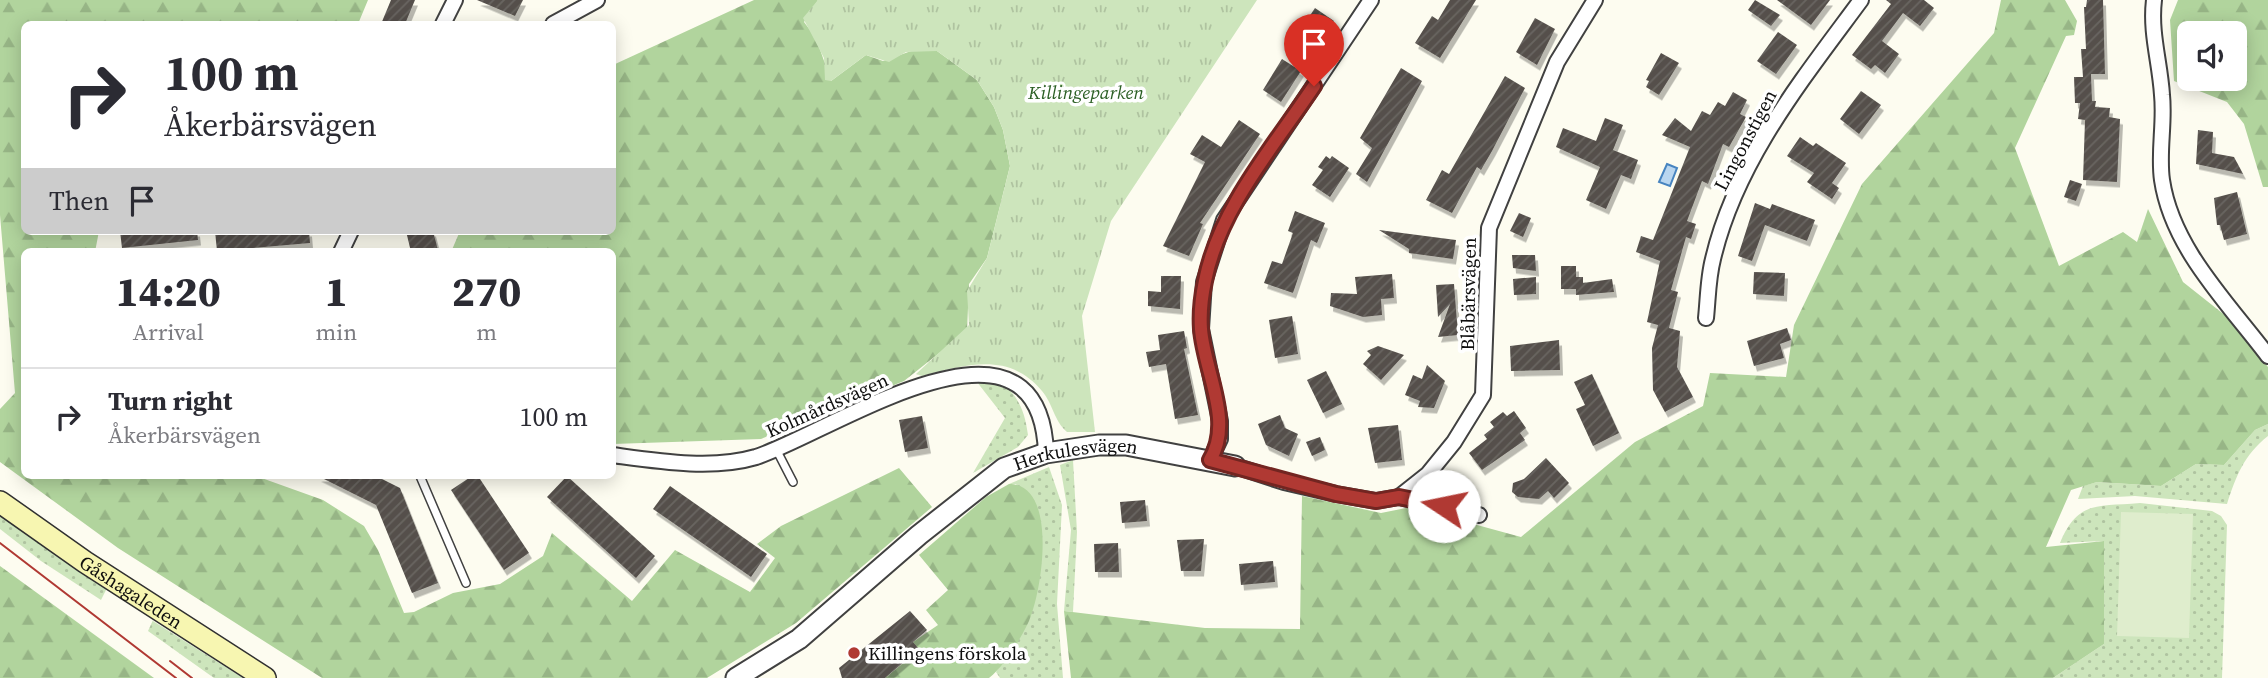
<!DOCTYPE html>
<meta charset="utf-8">
<style>
body{margin:0;font-family:"Source Serif 4",serif;background:#f2f2f3;color:#2b2b33;height:100vh;display:flex;flex-direction:column;font-size:26px;white-space:nowrap}
*{box-sizing:border-box;margin:0}
p{font-size:23px;color:#7c7c81}
.icon{flex:none;width:38px;height:38px;fill:none;stroke:currentColor;stroke-width:2;stroke-linecap:round;stroke-linejoin:round}
.map{position:relative;flex:1;overflow:hidden}
.panel{position:absolute;left:21px;top:248px;width:595px;height:231px;display:flex;flex-direction:column;background:#fff;border-radius:10px;box-shadow:0 4px 18px #0003}
.panel>*{flex:none}
.hud{position:absolute;left:21px;top:21px;width:595px;height:214px;border-radius:10px;box-shadow:0 4px 18px #0003;background:#fff;color:#2b2b33;overflow:hidden}
.fabs{position:absolute;left:2177px;top:21px;display:grid;gap:14px}
.fabs a{display:grid;place-items:center;width:70px;height:70px;border-radius:10px;background:#fff;box-shadow:0 4px 18px #0003;font-size:35px}
.pin{position:absolute;display:grid;place-items:center;width:60px;height:60px;color:#fff;margin:-72px -30px;border-radius:50% 50% 50% 0;rotate:-45deg;box-shadow:0 0 7px #0007}
.pin .icon{rotate:45deg}
.me{position:absolute;width:77px;margin:-38px;rotate:281deg;stroke-linejoin:round;filter:drop-shadow(0 0 5px #0008)}
.turn{display:flex;align-items:center;gap:24px;height:147px;padding:0 28px;font-size:32px}
.turn .icon{width:91px;height:91px;stroke-width:2.5}
.turn b{display:block;font-size:49px;line-height:60px}
.then{display:flex;align-items:center;height:66px;padding:0 28px;background:#0003;gap:14px;font-size:26px}
.eta{display:flex;justify-content:space-evenly;align-items:center;height:119px;text-align:center}
.eta b{font-size:42px;font-weight:800;line-height:49px}
ul{padding:0;list-style:none}
li{display:flex;align-items:center;gap:21px;height:98px;padding:0 28px;border-top:2px solid #e1e1e2}
li div{flex:1}
li b{display:block;font-size:26px}
li em{font-style:normal}
.map>svg:first-child{display:block}
.grass{fill:url(#grass-dots)}
.forest{fill:url(#forest-firs);fill-rule:evenodd}
.park{fill:url(#park-tufts)}
.pitch{fill:#dfedcd}
.water{fill:#b9d6f0;stroke:#4784c0;stroke-width:2}
.building{fill:url(#building-hatch);filter:url(#shadow)}
.lines{fill:none;stroke-linecap:round;stroke-linejoin:round}
.service-casing{stroke:#414141;stroke-width:10}
.minor-casing{stroke:#414141;stroke-width:18}
.tertiary-casing{stroke:#414141;stroke-width:23}
.secondary-casing{stroke:#303030;stroke-width:24}
.service{stroke:#fff;stroke-width:7}
.minor{stroke:#fff;stroke-width:14}
.tertiary{stroke:#fff;stroke-width:19}
.secondary{stroke:#f7f6b1;stroke-width:21}
.tram{stroke:#b03933;stroke-width:2}
.route-casing{stroke:#722521;stroke-width:18}
.route{stroke:#b03933;stroke-width:12}
.poi-dot{fill:#b03933;stroke:#fff;stroke-width:2.5}
.labels{text-anchor:middle;stroke-width:7;stroke-linejoin:round;paint-order:stroke}
.park-label{font-size:19px;font-style:italic;fill:#2b5f24;stroke:#fff}
.street-label{font-size:19px;fill:#0e0e0e;stroke:#fff}
.poi-label{font-size:19px;fill:#0e0e0e;stroke:#fff;text-anchor:start}
</style>
<div class="map">
<svg width="2268" height="678" viewBox="0 0 2268 678">
<defs>
<pattern id="grass-dots" width="8" height="8" patternUnits="userSpaceOnUse" patternTransform="scale(1.75)"><rect width="8" height="8" fill="#cde5bc"/><path d="M2 2h.1M6 6h.1" fill="none" stroke="#afc3a0" stroke-width="1.8" stroke-linecap="round"/></pattern>
<pattern id="forest-firs" width="22" height="20" patternUnits="userSpaceOnUse" patternTransform="scale(1.75)"><rect width="22" height="20" fill="#b1d49d"/><path d="M5 1l3.5 6h-7zM16 11l3.5 6h-7z" fill="#97b586"/></pattern>
<pattern id="park-tufts" width="24" height="20" patternUnits="userSpaceOnUse" patternTransform="scale(1.75)"><rect width="24" height="20" fill="#cde5bc"/><path d="M3 7l-1-3M5 7V3M7 7l1-3M15 17l-1-3M17 17v-4M19 17l1-3" fill="none" stroke="#afc3a0"/></pattern>
<pattern id="building-hatch" width="6" height="6" patternUnits="userSpaceOnUse" patternTransform="scale(1.75)"><rect width="6" height="6" fill="#55504b"/><path d="M-1 1l2-2M0 6l6-6M5 7l2-2" fill="none" stroke="#696561"/></pattern>
<filter id="shadow"><feDropShadow dx="3" dy="5.5" stdDeviation="0" flood-color="#0004"/></filter>
</defs>
<rect width="100%" height="100%" fill="#fdfcf0"/>
<g class="grass">
<path d="M977 382 1007 387C1021 402 1025 414 1028 435L1018 447 973 473 1005 418Z"/>
<path d="M2268 424V436C2244 455 2236 476 2227 504L2135 496 2078 499 2083 486 2097 482 2161 486 2196 464 2224 465 2255 430Z"/>
<path d="M1073 460 1077 532 1073 612 1064 611 1071 530 1060 465Z"/>
<path d="M1049 467 1062 505 1057 604 1063 678H1000L996 672 1029 620 1041 556 1042 532 1016 484H1009Z"/>
<path d="M2140 503 2212 511 2221 516 2227 525 2222 678H2053L2104 644 2103 541 2060 543C2078 500 2097 507 2140 503Z"/>
<path d="M0 516 107 588 101 600 41 561 0 529Z"/>
<path d="M153 620V621L243 678H214L148 631Z"/>
</g>
<g class="forest">
<path d="M0 0H368L358 24H24V231H99L95 252H24V476H256L323 500 364 526 378 550 404 613 414 612 453 593 500 584 543 556 552 533 632 601 675 550 750 592 775 558 757 544 781 526 899 468 932 507 796 623 707 678H322L118 548 0 462V409L15 393 0 215Z"/>
<path d="M754 0H818L804 22 816 38 831 81 866 55 883 61 914 50 937 51 977 80 994 107 1003 130 1010 166 987 258 969 284 967 331 904 381 761 439 613 444 612 252H451L460 231H612L613 65Z"/>
<path d="M2001 0H2065L2077 21 2074 35 2066 36 2015 148 2059 266 2123 232 2137 242 2148 209 2183 282 2231 320 2268 367V424L2255 430 2224 465 2196 464 2161 486 2097 482 2071 490 2046 547 2104 541V644L2053 678H1071L1064 611 1205 628 1300 629 1302 496 1381 513 1411 507 1521 537 1635 442 1703 406 1710 373 1786 377 1794 325 1862 184 1994 33Z"/>
<path d="M2178 0H2268V187H2263L2244 124 2227 102 2174 81 2170 20ZM2235 33V79H2189V33Z"/>
<path d="M1009 484C1059 484 1042 592 1029 621 1020 640 1005 665 989 678H885L919 650 913 642 938 625 926 610 948 590 919 555 986 497Z"/>
<path d="M0 566 154 678H0Z"/>
</g>
<path class="park" d="M818 0H1257L1111 221 1082 316 1095 432H1067C1054 421 1053 404 1042 391 1009 351 966 365 922 376L916 374 969 325 967 291 987 258 1010 166 1003 130 994 107 977 80 937 51 906 52 889 62 866 55 831 81 825 80 824 58 803 18Z"/>
<path class="pitch" d="M2121 512 2193 514 2189 638 2117 636Z"/>
<path class="water" d="M1667 164 1677 168 1670 186 1659 182Z"/>
<g class="building">
<path d="M391 0H415L405 24H381Z"/>
<path d="M477 0H523L515 16Z"/>
<path d="M1450 0H1476L1440 58 1415 43 1432 16 1438 20Z"/>
<path d="M1755 0 1780 15 1771 26 1748 10Z"/>
<path d="M1777 0H1830L1811 25Z"/>
<path d="M1886 0H1924L1934 8 1920 26 1903 13 1882 41 1899 54 1885 73 1875 65 1871 69 1852 55 1891 4Z"/>
<path d="M2087 0H2103L2105 74H2091L2092 101H2096L2095 107 2110 108 2109 117 2120 119 2117 182 2083 180 2085 120 2078 119 2080 103H2075L2074 77H2083L2081 49H2086L2084 7H2086Z"/>
<path d="M1315 8 1334 21 1318 45 1297 35Z"/>
<path d="M1535 18 1555 29 1537 65 1516 52Z"/>
<path d="M1778 32 1797 45 1776 74 1757 61Z"/>
<path d="M1661 53 1679 63 1659 95 1646 87 1649 81 1646 80Z"/>
<path d="M1282 59 1301 71 1281 102 1263 90Z"/>
<path d="M1401 68 1422 81 1367 182 1356 174 1372 148 1360 138Z"/>
<path d="M1505 76 1525 88 1492 151 1481 170 1477 167 1452 213 1426 200 1442 170 1449 174Z"/>
<path d="M1861 91 1881 105 1859 134 1840 119Z"/>
<path d="M1733 92 1747 100 1740 114 1746 117 1729 147 1723 144 1708 184 1702 181 1687 221 1696 224 1691 239 1686 237 1671 290 1678 292 1669 328 1680 331 1677 367 1693 397 1665 412 1653 390 1652 348 1658 325 1647 322 1660 261 1636 252 1641 236 1653 240 1690 147 1662 135 1675 118 1691 131 1702 111 1710 115 1718 102 1725 106Z"/>
<path d="M1605 118 1623 125 1613 150 1638 160 1631 179 1621 175 1606 209 1586 200 1600 167 1556 147 1563 128 1596 141Z"/>
<path d="M1239 120 1260 134 1200 223 1203 224 1189 256 1163 246 1205 162 1190 154 1202 135 1221 147Z"/>
<path d="M2198 130 2213 132 2212 153 2234 157 2243 174 2196 164Z"/>
<path d="M1800 137 1813 146 1816 143 1846 163 1832 183 1839 188 1832 199 1807 182 1814 173 1787 156Z"/>
<path d="M1326 156 1330 159 1332 156 1349 168 1330 197 1312 185 1323 170 1318 167Z"/>
<path d="M2070 180 2082 184 2076 201 2064 197Z"/>
<path d="M2237 192 2247 234 2224 240 2220 225H2217L2214 198Z"/>
<path d="M1755 203 1770 209 1772 204 1815 220 1807 241 1765 225 1752 261 1738 256Z"/>
<path d="M1295 211 1325 223 1317 243 1311 240 1293 293 1264 283 1272 261 1282 264 1293 233 1288 231Z"/>
<path d="M1519 213 1531 218 1523 237 1510 231Z"/>
<path d="M1379 230 1456 240 1453 259 1409 253V249Z"/>
<path d="M120 231H197L198 240 122 248Z"/>
<path d="M215 231H309L310 243 217 251Z"/>
<path d="M406 231H433L438 250 411 252Z"/>
<path d="M1512 255H1535L1536 271 1513 268Z"/>
<path d="M1561 266H1576V277H1583V283L1612 279 1614 292 1576 295V289H1561Z"/>
<path d="M1754 272 1785 273 1784 296 1753 294Z"/>
<path d="M1392 274 1394 298 1381 299 1382 315 1363 317 1330 306 1331 293 1357 294 1355 277Z"/>
<path d="M1161 276H1181L1180 309 1148 306V291L1161 292Z"/>
<path d="M1536 277V294L1514 295 1513 279Z"/>
<path d="M1454 284 1458 335 1438 337 1450 304 1438 317 1436 285Z"/>
<path d="M1292 316 1298 354 1275 358 1269 320Z"/>
<path d="M1787 328 1791 340 1780 344 1784 358 1754 366 1747 341Z"/>
<path d="M1184 331 1187 348 1184 349 1198 415 1175 419 1166 364 1149 367 1146 352 1160 350 1158 335Z"/>
<path d="M1559 340 1560 370 1511 371 1510 346Z"/>
<path d="M1378 346 1404 355 1381 380 1363 364 1371 355 1367 351Z"/>
<path d="M1427 365 1445 381 1434 408 1418 407 1420 401 1405 395 1413 375 1422 379Z"/>
<path d="M1326 371 1342 404 1323 413 1307 380Z"/>
<path d="M1592 374 1619 433 1593 446 1576 409 1585 405 1574 382Z"/>
<path d="M1514 411 1526 428 1520 433 1525 440 1482 470 1469 453 1487 439 1484 435 1494 427 1490 422 1503 412 1507 416Z"/>
<path d="M1280 415 1285 428 1298 434 1289 456 1266 445 1258 424Z"/>
<path d="M922 416 928 448 905 452 899 420Z"/>
<path d="M1398 425 1402 460 1375 463 1368 428Z"/>
<path d="M1320 437 1325 450 1312 456 1306 442Z"/>
<path d="M1546 458 1569 483 1554 498 1548 491 1539 499 1518 497 1512 492 1513 483 1524 479Z"/>
<path d="M318 476H376L400 488 438 583 412 593 376 505Z"/>
<path d="M472 476H478L529 553 504 570 451 490Z"/>
<path d="M567 476 655 556 636 578 547 497Z"/>
<path d="M670 486 767 554 751 577 653 509Z"/>
<path d="M1145 500 1147 521 1122 523 1120 502Z"/>
<path d="M1204 539 1201 571H1181L1177 540Z"/>
<path d="M1118 543 1119 572H1095L1094 544Z"/>
<path d="M1273 561 1275 582 1241 585 1239 564Z"/>
<path d="M910 611 927 630 913 642 919 649 885 678H842L839 668Z"/>
</g>
<g class="lines">
<g class="service-casing">
<g id="service">
<path d="M776 449 793 482"/>
<path d="M420 476 466 583"/>
</g>
</g>
<g class="minor-casing">
<g id="minor">
<path d="M2154 0C2150 33 2160 62 2162 95 2165 123 2158 152 2162 180 2172 248 2228 303 2268 356"/>
<path d="M443 24 455 0"/>
<path d="M553 24 597 0"/>
<path d="M341 252 351 231"/>
<path d="M1706 318C1708 299 1708 278 1713 259 1736 161 1802 80 1861 0"/>
<path d="M612 455C657 461 712 470 756 457 830 433 1040 287 1046 453"/>
<path d="M1210 460 1220 439V421L1201 329 1204 282 1224 220 1371 0"/>
<path d="M1235 466 1284 482 1336 494 1376 501 1399 497 1479 515"/>
<path d="M1399 497 1428 474 1454 442 1483 395 1489 228 1557 62 1595 0"/>
</g>
</g>
<g class="tertiary-casing">
<g id="tertiary">
<path id="s1" d="M736 678 799 639 919 535 1004 468 1046 453 1099 445H1126L1235 466"/>
</g>
</g>
<g class="secondary-casing">
<g id="secondary">
<path id="s2" d="M0 502 85 562 265 678"/>
</g>
</g>
<use href="#service" class="service"/>
<use href="#minor" class="minor"/>
<use href="#tertiary" class="tertiary"/>
<use href="#secondary" class="secondary"/>
<g class="tram">
<path d="M0 543 176 678"/>
<path d="M170 661 192 678"/>
</g>
</g>
<g class="lines">
<g class="route-casing">
<path id="route" d="M1314 86C1274 146 1219 209 1205 281 1202 295 1200 315 1201 329 1204 371 1234 421 1210 460L1336 494 1376 501 1399 497 1444 506"/>
</g>
<use href="#route" class="route"/>
</g>
<circle class="poi-dot" cx="854" cy="653" r="7"/>
<g class="labels">
<g class="park-label">
<text x="1086" y="99">Killingeparken</text>
</g>
<g class="street-label">
<text transform="translate(1745 140) rotate(-62)" y="7">Lingonstigen</text>
<text transform="translate(1468 294) rotate(-89)" y="7">Blåbärsvägen</text>
<text transform="translate(827 405) rotate(-24)" y="7">Kolmårdsvägen</text>
<text dy="7" stroke="none"><textPath href="#s1" startOffset="415">Herkulesvägen</textPath></text>
<text dy="7" stroke="none"><textPath href="#s2" startOffset="159">Gåshagaleden</textPath></text>
</g>
<g class="poi-label">
<text x="868" y="660">Killingens förskola</text>
</g>
</g>
</svg>
<div class="fabs">
<a><svg class="icon" aria-label="sound" viewBox="0 0 24 24"><path d="M4 9h4l5-4v14l-5-4H4zM17 9q2 3 0 6"/></svg></a>
</div>
<div class="pin" style="left:1314px;top:86px;background:#d93025"><svg class="icon" aria-label="arrive" viewBox="0 0 24 24"><path d="M6 21V4h12l-3 4 3 4H6"/></svg></div>
<svg class="me" style="left:1444px;top:506px" viewBox="-20 -20 40 40"><circle r="19" fill="#fff"/><path d="M0-13L10 11 0 6-10 11z" fill="#b03933"/></svg>
<div class="hud">
<div class="turn"><svg class="icon" aria-label="right" viewBox="0 0 24 24"><path d="M7 20v-9h11M14 6l5 5-5 5"/></svg><div><b>100 m</b>Åkerbärsvägen</div></div>
<div class="then">Then<svg class="icon" aria-label="arrive" viewBox="0 0 24 24"><path d="M6 21V4h12l-3 4 3 4H6"/></svg></div>
</div>
<section class="panel">
<div class="eta">
<div><b>14:20</b><p>Arrival</p></div>
<div><b>1</b><p>min</p></div>
<div><b>270</b><p>m</p></div>
</div>
<ul>
<li><svg class="icon" aria-label="right" viewBox="0 0 24 24"><path d="M7 20v-9h11M14 6l5 5-5 5"/></svg><div><b>Turn right</b><p>Åkerbärsvägen</p></div><em>100 m</em></li>
</ul>
</section>
</div>
